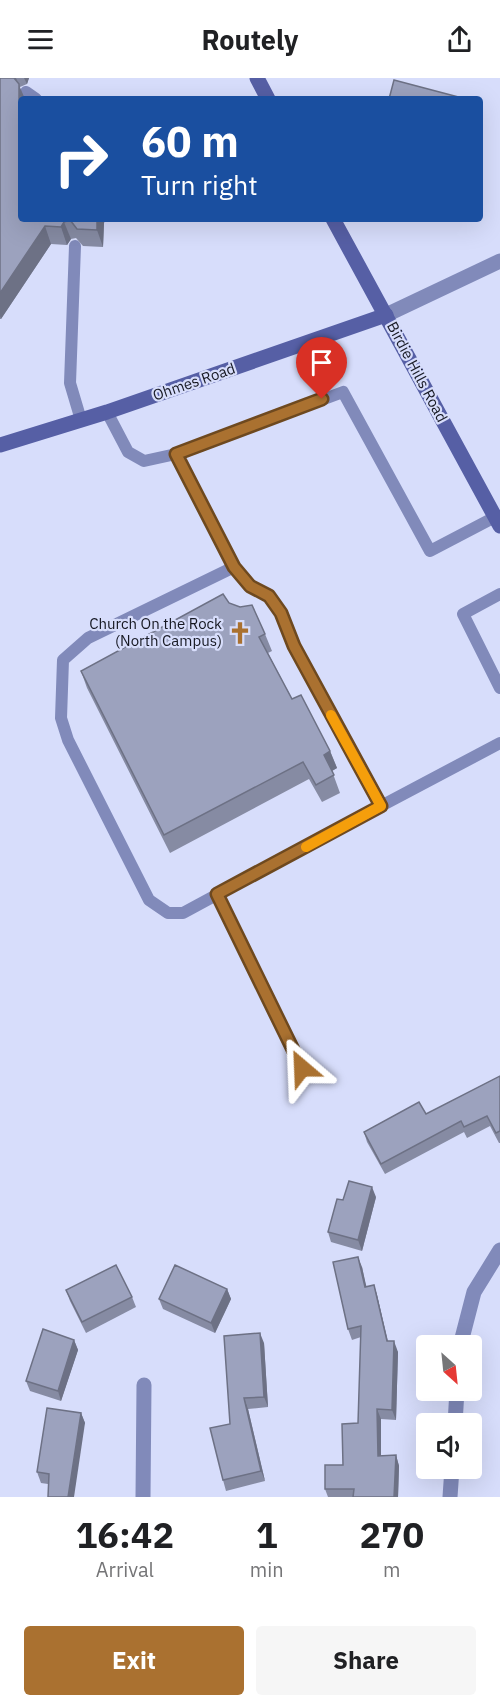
<!DOCTYPE html>
<style>
body{margin:0;font-family:"IBM Plex Sans",sans-serif;background:#f6f6f6;color:#202124;height:100vh;display:flex;flex-direction:column;font-size:22px;white-space:nowrap}
*{box-sizing:border-box;margin:0}
p{font-size:20px;color:#757577}
.icon{flex:none;width:33px;height:33px;fill:none;stroke:currentColor;stroke-width:2;stroke-linecap:round;stroke-linejoin:round}
.map{position:relative;height:1419px;overflow:hidden}
.drawer{display:flex;flex-direction:column;background:#fff;flex:1}
.drawer>*{flex:none}
.hud{position:absolute;left:18px;top:18px;width:465px;height:126px;border-radius:6px;box-shadow:0 6px 24px #0002;background:#1a4fa0;color:#fff;overflow:hidden}
.needle{width:39px;rotate:153deg}
.tools{position:absolute;left:416px;top:1257px;display:grid;gap:12px}
.tools a{display:grid;place-items:center;width:66px;height:66px;border-radius:6px;background:#fff;box-shadow:0 6px 24px #0002;font-size:30px}
.pin{position:absolute;display:grid;place-items:center;width:51px;height:51px;color:#fff;margin:-62px -26px;border-radius:50% 50% 50% 0;rotate:-45deg;box-shadow:0 0 6px #0007}
.pin .icon{rotate:45deg}
.me{position:absolute;width:66px;margin:-33px;rotate:334deg;stroke-linejoin:round;filter:drop-shadow(0 0 4px #0008)}
.turn{display:flex;align-items:center;gap:21px;height:126px;padding:0 24px;font-size:27px}
.turn .icon{width:78px;height:78px;stroke-width:2.5}
.turn b{display:block;font-size:42px;line-height:51px}
.eta{display:flex;justify-content:space-evenly;align-items:center;height:102px;text-align:center}
.eta b{font-size:36px;font-weight:700;line-height:42px}
.button{display:flex;gap:12px;margin-top:auto;padding:12px 24px}
.button a{flex:1;height:69px;border-radius:6px;background:#aa7130;color:#fff;font-size:24px;font-weight:700;line-height:69px;text-align:center}
.button a+a{background:#f6f6f6;color:#202124}
header{display:flex;justify-content:space-between;align-items:center;height:78px;padding:0 24px;background:#fff;font-size:27px;font-weight:700}
.map>svg:first-child{display:block}
.lines{fill:none;stroke-linecap:round;stroke-linejoin:round}
.service{stroke:#818aba;stroke-width:12}
.minor{stroke:#818aba;stroke-width:15}
.secondary{stroke:#565fa5;stroke-width:15}
.wall{fill:#868ba3}
.shaded-wall{fill:#6d7185}
.building{fill:#9ca2be;stroke:#6d7185;stroke-width:1.5}
.route-casing{stroke:#6e491f;stroke-width:15}
.route{stroke:#aa7130;stroke-width:10}
.slow{stroke:#f59e0b;stroke-width:10}
.labels{text-anchor:middle;stroke-width:4.5;stroke-linejoin:round;paint-order:stroke}
.street-label{font-size:15px;fill:#161822;stroke:#d7ddfb}
.poi-label{font-size:15px;fill:#161822;stroke:#d7ddfb;text-anchor:end}
</style>
<header><svg class="icon" aria-label="menu" viewBox="0 0 24 24"><path d="M4 6h16M4 12h16M4 18h16"/></svg>Routely<svg class="icon" aria-label="share" viewBox="0 0 24 24"><path d="M12 15V3M7 8l5-5 5 5M5 13v7h14v-7"/></svg></header>
<div class="map">
<svg width="500" height="1419" viewBox="0 0 500 1419">
<rect width="100%" height="100%" fill="#d7ddfb"/>
<g class="lines">
<g class="service">
<path d="M26 14 36 21"/>
<path d="M75 168 70 305 81 342"/>
<path d="M107 334 128 374 144 383 176 376 343 314 430 473 495 439"/>
<path d="M176 376 234 489 250 508 269 517 281 535 294 568 381 728 500 665"/>
<path d="M234 489 88 560 63 582 61 640 68 662 149 822 168 835H183L381 728"/>
<path d="M500 516 463 536 500 610"/>
<path d="M217 816 302 990"/>
</g>
<g class="minor">
<path d="M386 237 500 183"/>
<path d="M460 1268 474 1214 500 1172"/>
<path d="M455 1346 457 1312"/>
<path d="M143 1419 144 1307"/>
<path d="M450 1419 452 1390"/>
</g>
<g class="secondary">
<path d="M257 0 268 21"/>
<path d="M333 141 500 448"/>
<path d="M0 367 107 334 386 237"/>
</g>
</g>
<g class="wall">
<path d="M0 0H29L27 6 20 9 21 141H105L104 145 103 169 83 168 76 160 71 161 67 167 51 166 1 241H0Z"/>
<path d="M229 525 240 529 265 556 272 573 268 575 292 621 330 673 337 690 332 693 340 715 322 724 309 701 170 775 87 610 81 593Z"/>
<path d="M500 998V1065H499L490 1048 467 1060 464 1054 385 1096 367 1064 364 1054 426 1036Z"/>
<path d="M376 1119 362 1173 331 1164 328 1154Z"/>
<path d="M362 1189 366 1209 374 1207 377 1217 388 1263 398 1274 396 1342 381 1341V1378L396 1377 399 1388 398 1419H328L325 1411 343 1387 358 1345 361 1259 352 1262 348 1251Z"/>
<path d="M227 1211 231 1221 215 1255 163 1231 159 1221Z"/>
<path d="M66 1212 132 1219 136 1229 86 1255 70 1223Z"/>
<path d="M74 1262 78 1272 61 1323 30 1313 26 1303Z"/>
<path d="M264 1265 268 1329 248 1331 265 1403 226 1413 223 1402 230 1346Z"/>
<path d="M81 1335 85 1345 48 1406 41 1405 37 1394Z"/>
</g>
<g class="shaded-wall">
<path d="M13 0H16L25 21H21V28Z"/>
<path d="M24 0H29L27 6Z"/>
<path d="M97 141H105L104 145 103 169 97 152Z"/>
<path d="M64 144 71 161 67 167 61 149Z"/>
<path d="M45 148 51 166 1 241 0 238V215Z"/>
<path d="M330 673 337 690 330 694 324 677Z"/>
<path d="M372 1109 376 1119 362 1173 358 1162Z"/>
<path d="M358 1179 362 1189 369 1220 365 1209Z"/>
<path d="M374 1207 377 1217 390 1274 387 1263Z"/>
<path d="M227 1211 231 1221 215 1255 211 1245Z"/>
<path d="M260 1255 264 1265 268 1329 264 1319Z"/>
<path d="M74 1262 78 1272 61 1323 58 1313Z"/>
<path d="M394 1263 398 1274 396 1342 392 1332Z"/>
<path d="M244 1320 248 1331 265 1403 261 1393Z"/>
<path d="M377 1331 381 1341V1388L378 1378Z"/>
<path d="M81 1335 85 1345 74 1419H68Z"/>
<path d="M396 1377 399 1388 398 1419H394Z"/>
</g>
<g class="building">
<path d="M0 0H14L19 6V21L21 28V141H97V152L77 151 70 142 64 144 61 149 45 148 0 215Z"/>
<path d="M394 2 466 21H389Z"/>
<path d="M223 516 229 525 240 529 252 527 265 556 259 559 292 621 301 617 330 673 324 677 334 697 316 707 303 684 164 757 81 593Z"/>
<path d="M500 998V1053L496 1055 487 1038 464 1049 461 1043 381 1086 364 1054 419 1024 426 1036Z"/>
<path d="M349 1103 372 1109 358 1162 328 1154 337 1121 343 1122Z"/>
<path d="M358 1179 365 1209 374 1207 387 1263H394L392 1332 377 1331 378 1378 396 1377 394 1419H353L354 1411H325V1387H343L342 1346 358 1345 361 1248 348 1251 333 1184Z"/>
<path d="M116 1187 132 1219 82 1244 66 1212Z"/>
<path d="M175 1187 227 1211 211 1245 159 1221Z"/>
<path d="M43 1251 74 1262 58 1313 26 1303Z"/>
<path d="M260 1255 264 1319 244 1320 261 1393 223 1402 210 1350 230 1346 224 1258Z"/>
<path d="M47 1330 81 1335 68 1419H48L49 1396 37 1394Z"/>
</g>
<g class="lines">
<g class="route-casing">
<path id="route" d="M302 990 217 816 381 728 294 568 281 535 269 518 250 508 234 489 176 376 322 321"/>
</g>
<use href="#route" class="route"/>
<path class="slow" d="M306 769 381 728 331 637"/>
</g>
<defs>
<g id="church-bare" transform="scale(1.8)"><path d="M-1.2-6h2.4v3.5h3.3v2.4h-3.3V6h-2.4V-.1h-3.3v-2.4h3.3Z" fill="#aa7130" stroke="#d7ddfb" stroke-width="2.5" paint-order="stroke"/></g>
</defs>
<g fill-rule="evenodd">
<use href="#church-bare" x="240" y="555"/>
</g>
<g class="labels">
<g class="street-label">
<text transform="translate(417 294) rotate(62)" y="5">Birdie Hills Road</text>
<text transform="translate(194 304) rotate(-19)" y="5">Ohmes Road</text>
</g>
<g class="poi-label">
<text x="222" y="551">Church On the Rock<tspan x="222" dy="17">(North Campus)</tspan></text>
</g>
</g>
</svg>
<div class="tools">
<a><svg class="needle" viewBox="-14 -14 28 28"><path d="M0-13l5 13h-10z" fill="#e53935"/><path d="M0 13l5-13h-10z" fill="#757577"/></svg></a>
<a><svg class="icon" aria-label="sound" viewBox="0 0 24 24"><path d="M4 9h4l5-4v14l-5-4H4zM17 9q2 3 0 6"/></svg></a>
</div>
<div class="pin" style="left:322px;top:321px;background:#d93025"><svg class="icon" aria-label="arrive" viewBox="0 0 24 24"><path d="M6 21V4h12l-3 4 3 4H6"/></svg></div>
<svg class="me" style="left:302px;top:990px" viewBox="-20 -20 40 40"><path d="M0-17L14 15 0 8-14 15z" fill="#aa7130" stroke="#fff" stroke-width="4"/></svg>
<div class="hud">
<div class="turn"><svg class="icon" aria-label="right" viewBox="0 0 24 24"><path d="M7 20v-9h11M14 6l5 5-5 5"/></svg><div><b>60 m</b>Turn right</div></div>
</div>
</div>
<section class="drawer">
<div class="eta">
<div><b>16:42</b><p>Arrival</p></div>
<div><b>1</b><p>min</p></div>
<div><b>270</b><p>m</p></div>
</div>
<div class="button"><a>Exit</a><a>Share</a></div>
</section>
